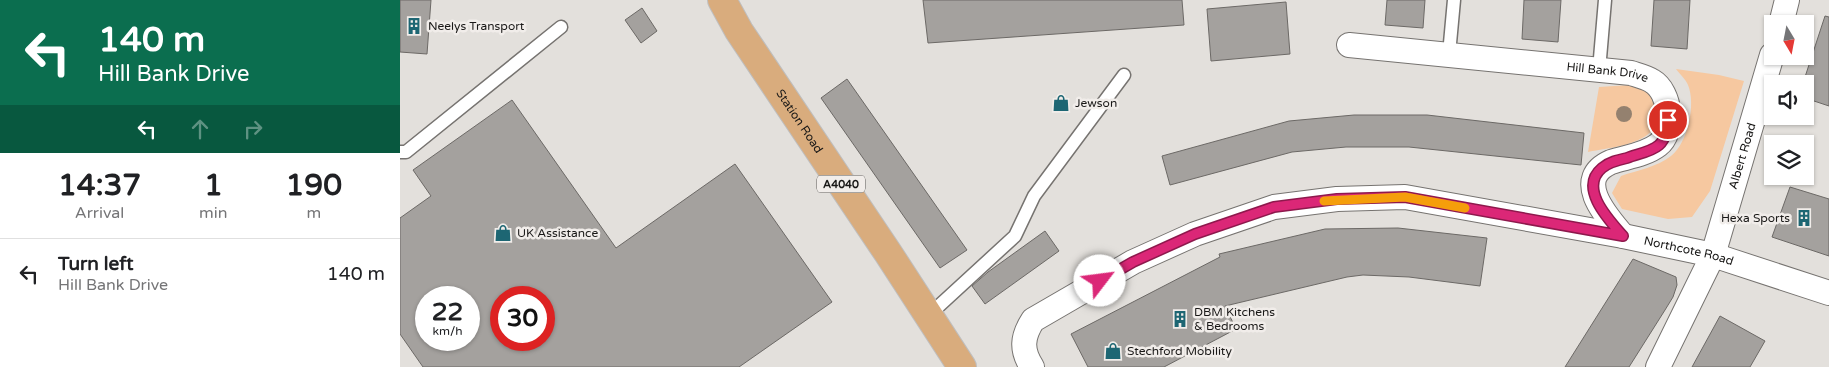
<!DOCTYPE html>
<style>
body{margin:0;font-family:"Varela Round",sans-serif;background:#f2f2f2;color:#202124;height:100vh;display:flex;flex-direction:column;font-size:19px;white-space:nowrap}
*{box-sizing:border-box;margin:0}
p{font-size:16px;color:#757577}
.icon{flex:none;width:28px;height:28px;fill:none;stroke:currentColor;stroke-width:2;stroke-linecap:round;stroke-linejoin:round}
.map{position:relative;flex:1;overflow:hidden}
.panel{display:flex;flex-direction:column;background:#fff;width:400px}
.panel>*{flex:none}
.hud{background:#0b6e4f;color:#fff;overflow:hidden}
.needle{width:32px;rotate:170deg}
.buttons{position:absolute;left:1364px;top:15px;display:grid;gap:10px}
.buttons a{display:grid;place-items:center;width:50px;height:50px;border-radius:0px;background:#fff;box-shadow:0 1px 4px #0004;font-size:25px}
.speed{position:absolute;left:15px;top:286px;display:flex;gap:10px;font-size:25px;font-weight:700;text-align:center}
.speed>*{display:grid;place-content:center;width:65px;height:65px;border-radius:50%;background:#fff;box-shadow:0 1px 4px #0004;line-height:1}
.speed small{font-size:12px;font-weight:400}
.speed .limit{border:8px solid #d22;background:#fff;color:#111}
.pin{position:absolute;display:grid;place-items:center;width:42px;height:42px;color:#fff;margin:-21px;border:2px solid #fff;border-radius:50%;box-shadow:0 1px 5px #0007}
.me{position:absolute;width:55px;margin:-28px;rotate:60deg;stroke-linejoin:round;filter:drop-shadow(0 0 4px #0008)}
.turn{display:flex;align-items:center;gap:18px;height:105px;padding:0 15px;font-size:22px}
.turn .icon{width:65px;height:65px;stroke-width:2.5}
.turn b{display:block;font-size:35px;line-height:42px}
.lanes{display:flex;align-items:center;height:48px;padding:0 15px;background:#0003;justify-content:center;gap:25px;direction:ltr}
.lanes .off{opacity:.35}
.eta{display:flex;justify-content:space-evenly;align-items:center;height:85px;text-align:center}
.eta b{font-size:30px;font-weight:700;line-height:35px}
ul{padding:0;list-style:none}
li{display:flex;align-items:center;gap:15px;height:70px;padding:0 15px;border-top:1px solid #e0e0e0}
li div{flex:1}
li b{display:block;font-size:19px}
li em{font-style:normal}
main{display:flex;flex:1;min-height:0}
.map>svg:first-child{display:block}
.green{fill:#f6c8a0}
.building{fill:#a4a19e;stroke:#6c6966;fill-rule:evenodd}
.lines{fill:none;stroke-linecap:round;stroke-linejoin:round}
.lane-casing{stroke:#767370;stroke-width:15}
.street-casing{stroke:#767370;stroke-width:26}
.primary-casing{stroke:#bfbebe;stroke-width:30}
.lane{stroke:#fff;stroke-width:12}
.street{stroke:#fff;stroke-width:24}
.primary{stroke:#d9ac7d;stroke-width:28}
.tree{fill:#94816f}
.route-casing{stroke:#8e194d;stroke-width:12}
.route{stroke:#db2777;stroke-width:9}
.slow{stroke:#f59e0b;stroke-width:9}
.labels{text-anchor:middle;stroke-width:5;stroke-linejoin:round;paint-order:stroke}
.shield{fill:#f1edea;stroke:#5a5856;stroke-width:1}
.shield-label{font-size:11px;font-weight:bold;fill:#191817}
.poi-label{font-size:12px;fill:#191817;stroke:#f1edea;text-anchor:start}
.street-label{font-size:12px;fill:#191817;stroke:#f1edea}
</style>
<main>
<section class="panel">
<div class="hud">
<div class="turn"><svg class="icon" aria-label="left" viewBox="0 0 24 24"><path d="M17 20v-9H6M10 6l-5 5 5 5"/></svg><div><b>140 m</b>Hill Bank Drive</div></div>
<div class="lanes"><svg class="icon" aria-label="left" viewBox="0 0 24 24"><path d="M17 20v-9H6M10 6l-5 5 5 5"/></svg><svg class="icon off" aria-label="ahead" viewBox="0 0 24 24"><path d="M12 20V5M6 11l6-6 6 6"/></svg><svg class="icon off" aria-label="right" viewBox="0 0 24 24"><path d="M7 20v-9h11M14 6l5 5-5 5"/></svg></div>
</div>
<div class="eta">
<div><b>14:37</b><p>Arrival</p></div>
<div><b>1</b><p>min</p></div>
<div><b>190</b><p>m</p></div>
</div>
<ul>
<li><svg class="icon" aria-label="left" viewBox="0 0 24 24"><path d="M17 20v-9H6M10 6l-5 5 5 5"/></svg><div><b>Turn left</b><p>Hill Bank Drive</p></div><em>140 m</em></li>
</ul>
</section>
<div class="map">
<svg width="1429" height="367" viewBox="0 0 1429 367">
<rect width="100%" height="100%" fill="#e3e0dc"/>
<g class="green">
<path d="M1276 69 1319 75 1344 81 1310 191 1292 217 1268 219 1222 209 1212 193 1221 176C1238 170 1257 167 1271 156 1288 143 1296 104 1288 85 1286 80 1280 74 1276 69Z"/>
<path d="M1230 85 1250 90C1253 97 1258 106 1258 113 1259 145 1211 147 1188 152L1199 87Z"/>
</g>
<g class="building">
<path d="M0 0H31L27 54 0 52Z"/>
<path d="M523 0H782L784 25 528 43Z"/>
<path d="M987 0H1025L1023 28 985 25Z"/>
<path d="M1124 0H1161L1158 42 1122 39Z"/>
<path d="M1254 0H1290L1287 49 1251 46Z"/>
<path d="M886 2 890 54 811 61 807 9Z"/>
<path d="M242 8 257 31 241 43 225 20Z"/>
<path d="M1425 16 1429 17V106L1405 98V77Z"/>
<path d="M447 79 567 250 540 268 421 98Z"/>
<path d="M112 100 216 248 335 164 432 302 339 367H23L0 334V218L31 196 13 170ZM26 298H69V340H26ZM101 298H144V340H101Z"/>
<path d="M954 115H1027L1184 133 1181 165 1009 147H946L892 152 770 185 762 156 889 121Z"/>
<path d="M1390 187 1429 199V256L1372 237Z"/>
<path d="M998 228 1087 238 1080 286 1009 277 963 275 947 277 825 306 836 329 764 367H688L671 334 820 257 819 254 925 229Z"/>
<path d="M645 231 659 251 585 304 572 286 588 272Z"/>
<path d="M1233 259 1276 277 1277 285 1273 297 1265 310 1229 367H1165Z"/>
<path d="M1320 316 1365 341 1350 367H1292Z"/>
</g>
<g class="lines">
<g class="lane-casing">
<g id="lane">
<path d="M1049 54 1054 0"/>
<path d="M1199 70 1205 0"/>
<path d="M0 152H6L161 27"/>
<path d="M529 315 615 236 634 196 724 75"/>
</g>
</g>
<g class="street-casing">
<g id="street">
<path d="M1381 24 1387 0"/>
<path id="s1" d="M949 45 1231 73C1237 75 1246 77 1252 81 1271 92 1275 132 1258 145 1245 155 1226 157 1211 162 1172 179 1207 217 1223 236"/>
<path id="s2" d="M632 367C621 350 622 337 633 320L733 262 795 234 874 207 937 199 1005 197 1223 236 1313 255 1429 293"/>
<path id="s3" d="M1258 367 1313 255 1372 55"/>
</g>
</g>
<g class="primary-casing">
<g id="primary">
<path id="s4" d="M322 0 339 31 488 253 562 367"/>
</g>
</g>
<use href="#lane" class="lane"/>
<use href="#street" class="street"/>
<use href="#primary" class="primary"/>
</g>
<circle class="tree" cx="1224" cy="114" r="8"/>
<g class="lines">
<g class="route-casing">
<path id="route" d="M700 281 733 262 795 234 874 207 937 199 1005 197 1223 236C1209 220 1178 188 1202 168 1209 162 1218 160 1227 158 1237 154 1251 152 1259 145 1266 139 1267 129 1268 120"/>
</g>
<use href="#route" class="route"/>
<path class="slow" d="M924 201 1005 197 1065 208"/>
</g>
<defs>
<g id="building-bare" transform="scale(1.35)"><path d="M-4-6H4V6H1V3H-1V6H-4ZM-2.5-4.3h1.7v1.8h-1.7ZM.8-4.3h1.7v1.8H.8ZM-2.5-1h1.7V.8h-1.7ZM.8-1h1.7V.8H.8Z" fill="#1d6673" stroke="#f1edea" stroke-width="2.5" paint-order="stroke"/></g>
<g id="shop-bare" transform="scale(1.35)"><path d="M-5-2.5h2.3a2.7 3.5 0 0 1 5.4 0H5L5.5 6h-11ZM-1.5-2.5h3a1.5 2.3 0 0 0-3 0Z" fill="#1d6673" stroke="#f1edea" stroke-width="2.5" paint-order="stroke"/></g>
</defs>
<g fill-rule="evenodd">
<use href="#building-bare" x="14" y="26"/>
<use href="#shop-bare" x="661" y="103"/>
<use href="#building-bare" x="1404" y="218"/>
<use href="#shop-bare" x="103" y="233"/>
<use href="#building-bare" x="780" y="319"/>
<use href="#shop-bare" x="713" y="351"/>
</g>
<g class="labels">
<rect class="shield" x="417" y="175.5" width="48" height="17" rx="4"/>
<g class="shield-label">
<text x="441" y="188">A4040</text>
</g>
<g class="poi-label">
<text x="28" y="30">Neelys Transport</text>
<text x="675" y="107">Jewson</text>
<text x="1390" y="222" text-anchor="end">Hexa Sports</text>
<text x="117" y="237">UK Assistance</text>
<text x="794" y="316">DBM Kitchens<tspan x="794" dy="14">&amp; Bedrooms</tspan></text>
<text x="727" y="355">Stechford Mobility</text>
</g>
<g class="street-label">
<text dy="4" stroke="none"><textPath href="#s1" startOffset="260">Hill Bank Drive</textPath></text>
<text dy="4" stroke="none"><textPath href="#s4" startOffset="144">Station Road</textPath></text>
<text dy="4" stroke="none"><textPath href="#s3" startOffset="228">Albert Road</textPath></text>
<text dy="4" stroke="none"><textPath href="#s2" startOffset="738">Northcote Road</textPath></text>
</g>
</g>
</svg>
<div class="buttons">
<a><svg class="needle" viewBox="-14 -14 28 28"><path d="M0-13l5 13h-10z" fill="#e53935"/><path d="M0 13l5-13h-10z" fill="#757577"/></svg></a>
<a><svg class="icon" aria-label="sound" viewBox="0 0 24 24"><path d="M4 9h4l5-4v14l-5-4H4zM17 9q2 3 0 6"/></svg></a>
<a><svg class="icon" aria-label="layers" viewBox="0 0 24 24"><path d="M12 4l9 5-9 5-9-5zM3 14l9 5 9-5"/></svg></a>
</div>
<div class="speed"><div>22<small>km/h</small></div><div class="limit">30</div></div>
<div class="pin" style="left:1268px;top:120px;background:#d93025"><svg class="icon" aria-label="arrive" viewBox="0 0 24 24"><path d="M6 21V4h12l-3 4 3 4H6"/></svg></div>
<svg class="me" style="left:700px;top:281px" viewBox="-20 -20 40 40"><circle r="19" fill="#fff"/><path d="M0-13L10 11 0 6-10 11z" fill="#db2777"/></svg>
</div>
</main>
